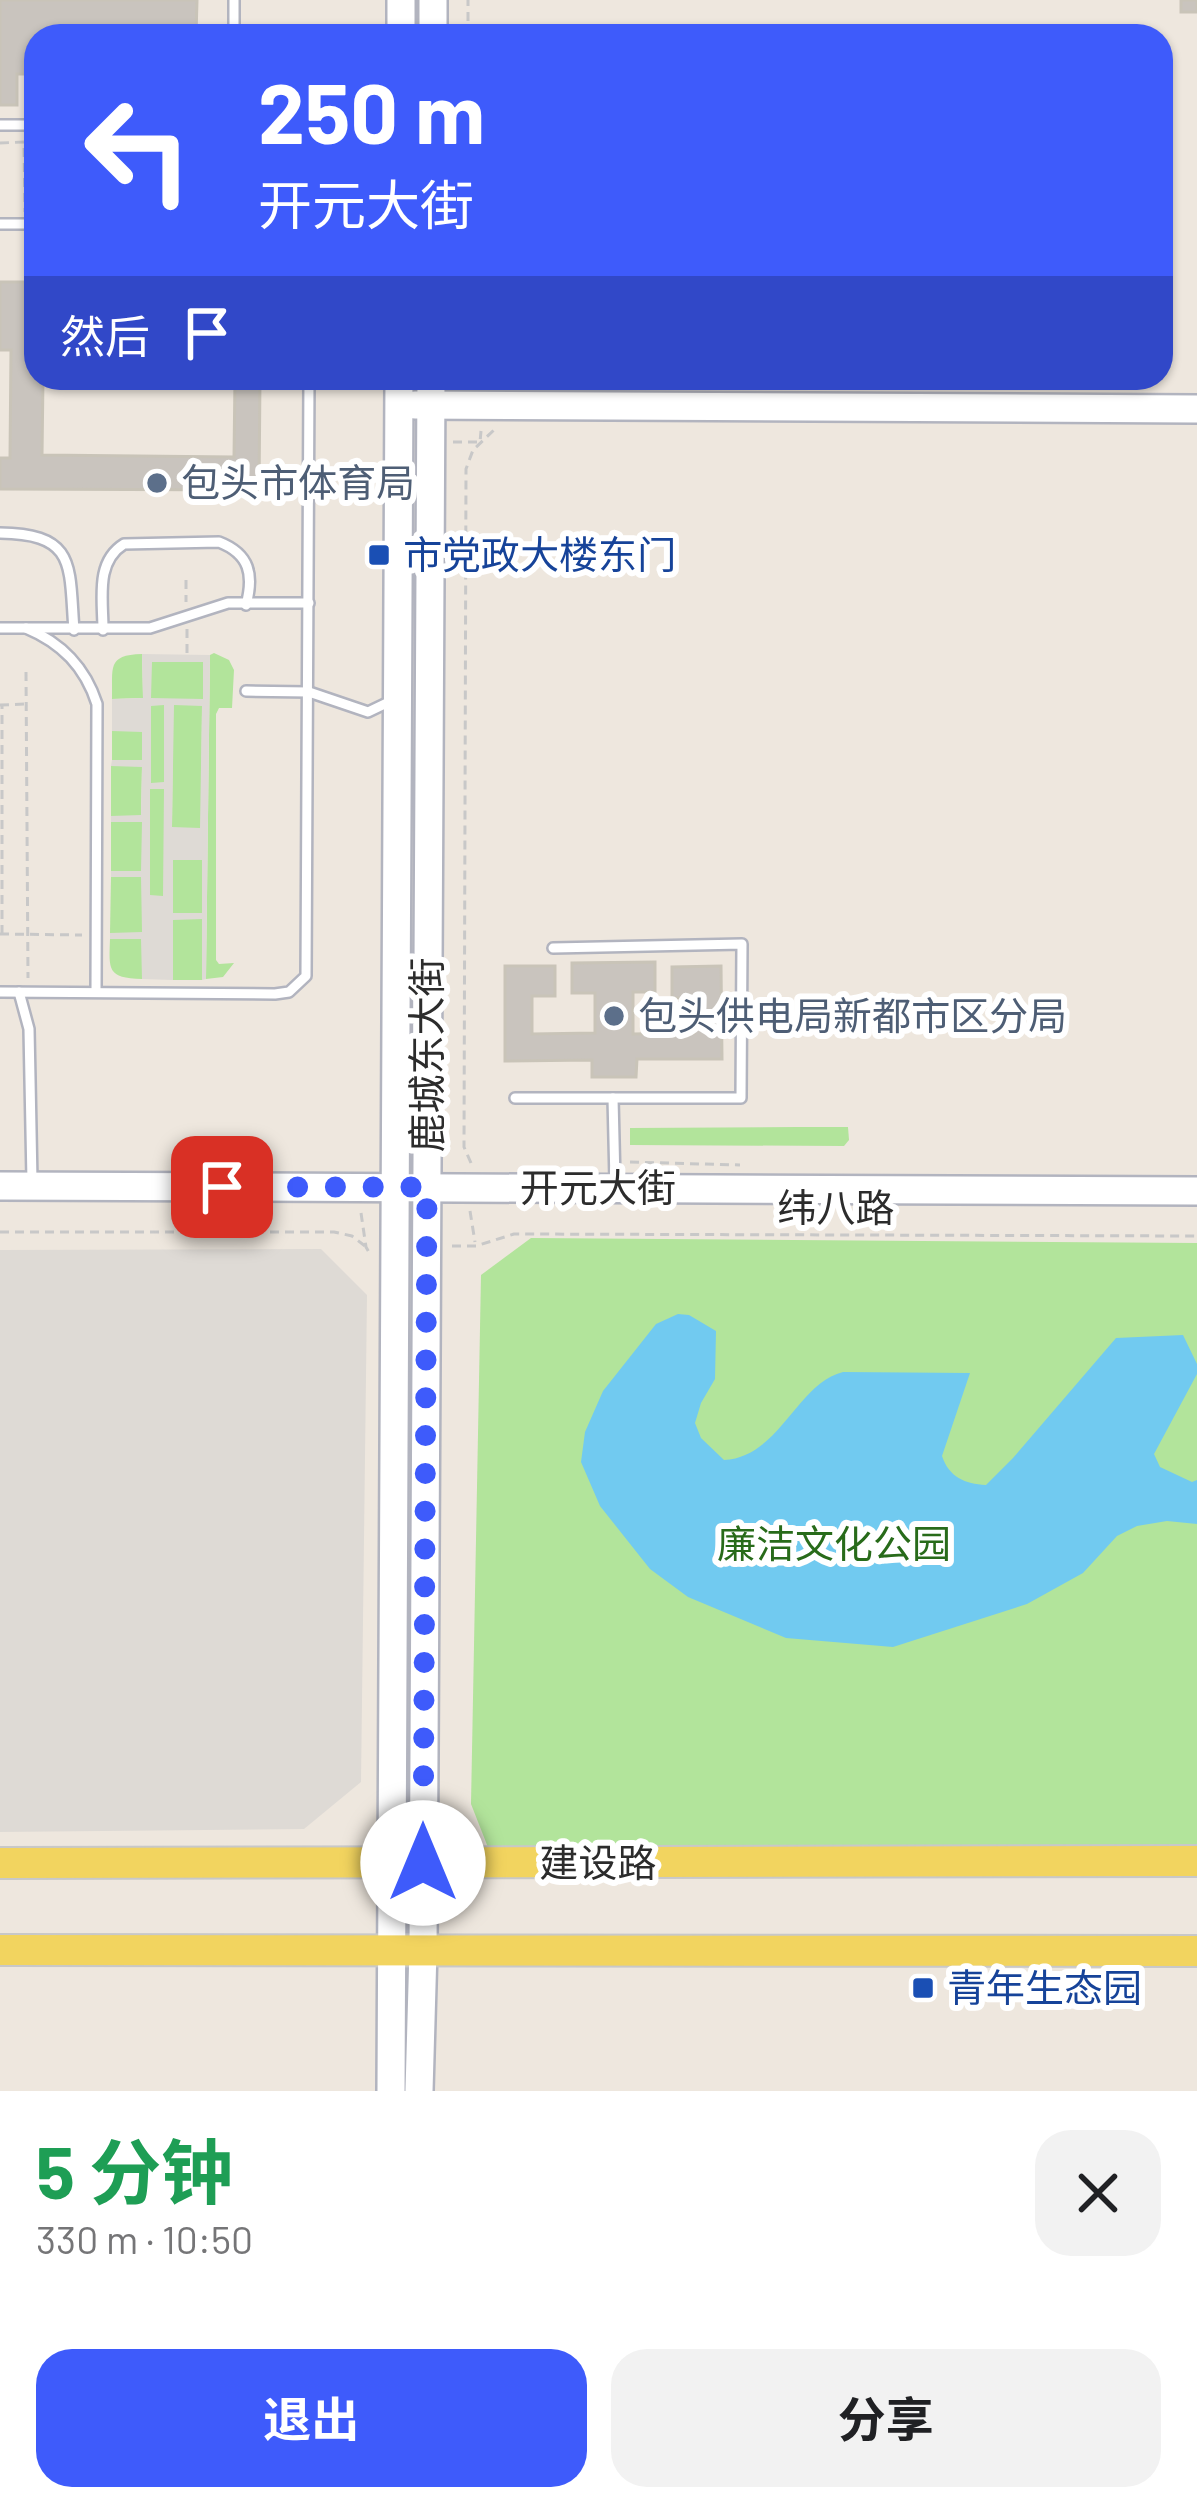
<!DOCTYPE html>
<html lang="zh">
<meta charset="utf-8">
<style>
body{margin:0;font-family:Barlow,"Noto Sans SC",sans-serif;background:#f2f2f2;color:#202124;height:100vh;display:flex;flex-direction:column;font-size:45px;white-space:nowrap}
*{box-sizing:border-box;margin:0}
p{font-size:39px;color:#757577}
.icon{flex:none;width:66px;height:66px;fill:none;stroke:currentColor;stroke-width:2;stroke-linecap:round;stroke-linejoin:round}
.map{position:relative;height:2091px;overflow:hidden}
.sheet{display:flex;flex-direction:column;background:#fff;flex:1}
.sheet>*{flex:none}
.top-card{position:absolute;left:24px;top:24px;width:1149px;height:366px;border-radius:36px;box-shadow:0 3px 9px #0004;background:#3e5bfb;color:#fff;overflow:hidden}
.pin{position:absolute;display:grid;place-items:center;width:102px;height:102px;color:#fff;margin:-51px;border-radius:24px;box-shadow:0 6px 18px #0006}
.me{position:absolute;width:132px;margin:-66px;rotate:0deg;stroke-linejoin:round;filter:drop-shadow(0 0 9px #0008)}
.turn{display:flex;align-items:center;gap:42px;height:252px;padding:0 36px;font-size:54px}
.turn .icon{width:156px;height:156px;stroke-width:2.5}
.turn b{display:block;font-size:84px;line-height:102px}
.then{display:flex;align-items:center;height:114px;padding:0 36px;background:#0003;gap:24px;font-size:45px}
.round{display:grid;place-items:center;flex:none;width:126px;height:126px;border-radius:36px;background:#f2f2f2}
.head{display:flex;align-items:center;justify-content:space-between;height:204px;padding:0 36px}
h1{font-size:72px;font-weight:700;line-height:90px;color:#1e9e55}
.action{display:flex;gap:24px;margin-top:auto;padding:24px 36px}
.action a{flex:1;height:138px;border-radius:36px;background:#3e5bfb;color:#fff;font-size:48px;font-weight:700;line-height:138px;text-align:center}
.action a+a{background:#f2f2f2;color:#202124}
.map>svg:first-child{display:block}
.green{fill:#b2e49b}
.plaza{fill:#dedad5;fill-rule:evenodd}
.water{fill:#71caf0}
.building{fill:#c9c4be;stroke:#c9c4b8;stroke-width:3}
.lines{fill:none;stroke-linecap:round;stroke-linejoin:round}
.lane-casing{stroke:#b2b4bf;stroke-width:14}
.secondary-casing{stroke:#b2b4bf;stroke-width:32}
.primary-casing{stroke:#c8c8c8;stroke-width:34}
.path{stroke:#c8c8c8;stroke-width:3;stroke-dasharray:9 6;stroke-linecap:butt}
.lane{stroke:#fff;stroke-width:9}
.secondary{stroke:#fff;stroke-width:27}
.primary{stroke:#f2d45f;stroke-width:30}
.route{stroke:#3e5bfb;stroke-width:21;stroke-dasharray:0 37.8}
.service-dot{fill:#5c6f8a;stroke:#fff;stroke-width:4.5}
.transit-dot{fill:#1a4fb4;stroke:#fff;stroke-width:4.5}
.labels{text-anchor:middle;stroke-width:12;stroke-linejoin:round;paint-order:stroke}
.service-label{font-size:39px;fill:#4e5e75;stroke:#fff;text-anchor:start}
.transit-label{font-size:39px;fill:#164399;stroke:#fff;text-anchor:start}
.street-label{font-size:39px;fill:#2c2c2c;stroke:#fff}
.park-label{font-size:39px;fill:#286b1a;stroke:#fff}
</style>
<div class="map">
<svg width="1197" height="2091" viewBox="0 0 1197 2091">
<rect width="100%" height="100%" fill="#eee7de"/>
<g class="green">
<path d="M214 653 229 660 234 670 232 708H219L216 714V960L219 964 234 963 223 977 206 979 210 655Z"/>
<path d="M142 654 143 698 112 699C113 668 106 655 142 654Z"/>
<rect x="151" y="662" width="52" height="37"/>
<path d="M151 705H165L164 783H150Z"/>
<path d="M173 705H202L201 828H172Z"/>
<path d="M112 731H142V761L112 760Z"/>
<path d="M111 766H142L141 816H111Z"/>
<path d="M150 788 164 789V896H150Z"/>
<rect x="111" y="822" width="31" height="49"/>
<path d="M202 859V913H173V860Z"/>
<path d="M111 877H142V933H110Z"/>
<rect x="173" y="919" width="29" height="61"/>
<path d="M110 939H142V979C107 978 109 970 110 939Z"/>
<path d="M797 1127H848L849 1140 844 1146 630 1145V1128Z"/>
<path d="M531 1238 1197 1243V1847L489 1850 471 1804 481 1275Z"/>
</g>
<g class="plaza">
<path d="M142 654 210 655 206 979 202 980V919L173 920V980L142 979 141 939H110V933L142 932 141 877H111V871H141L142 822H111V816L141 815 142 767 111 766 112 760H142V732L112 731V699L143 698ZM203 662V699L151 698 152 662ZM164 705V782L151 783V706ZM174 705 202 706 200 828 172 827ZM150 789H164L163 896 150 895ZM173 860H202V913H173Z"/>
<path d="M321 1249 367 1295 361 1782 304 1829 0 1832V1250Z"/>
</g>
<path class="water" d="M678 1314 689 1315 716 1331 715 1379 701 1403 695 1423 701 1438 724 1460C780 1457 797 1383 843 1372L970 1373 942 1456C949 1477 965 1484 986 1485L1013 1458 1116 1338 1183 1335 1197 1364V1374L1154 1454 1160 1467 1192 1482 1197 1480V1524L1167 1521 1137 1526 1117 1536 1083 1573 1027 1604 893 1647 786 1638 688 1597 650 1569 600 1506 581 1462 585 1432 603 1391 656 1324Z"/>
<g class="building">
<path d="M0 0H197L196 36H36V74H17V105H0Z"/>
<rect x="1181" y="0" width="16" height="12"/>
<path d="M0 282H36V378H43L42 455 234 457 235 378H260L259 490 0 489V458H10L11 350H0Z"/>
<path d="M655 962V992H633V1034L694 1033V998H672V967L721 966 722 1059H637L636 1077H592V1060L505 1061V966H555V996H532V1034L595 1033V993H572V963Z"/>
</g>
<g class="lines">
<g class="lane-casing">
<g id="lane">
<path d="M234 0V36"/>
<path d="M0 125H36"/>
<path d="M0 224H36"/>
<path d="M0 533C77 534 69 566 74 630"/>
<path d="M0 628H150L228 603H309"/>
<path d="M26 628C62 643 85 667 97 704L96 992"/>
<path d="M103 630C103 599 95 562 124 544L219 542C250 554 254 575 246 605"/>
<path d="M246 691 309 692 368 712 391 701"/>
<path d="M0 992 275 994 289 992 306 976 309 378"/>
<path d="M19 992 29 1029 32 1181"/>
<path d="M515 1098H741L742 944 553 948"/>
<path d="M613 1098 615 1182"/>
</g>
</g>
<g class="secondary-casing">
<g id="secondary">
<path d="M401 36V0"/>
<path d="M433 36V0"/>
<path d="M415 405 1197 409"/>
<path d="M0 1186 1197 1191"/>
<path d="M391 2091 399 378"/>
<path d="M419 2091 423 1950 431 378"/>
</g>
</g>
<g class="primary-casing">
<g id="primary">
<path d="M0 1863 1197 1861"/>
<path d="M0 1950 1197 1951"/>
</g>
</g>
<g class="path">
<path d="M468 36V0"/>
<path d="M0 143 24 142 25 212"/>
<path d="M453 442H480L481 431"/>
<path d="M186 580V602"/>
<path d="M187 629V655"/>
<path d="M26 672 28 978"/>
<path d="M0 705 26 704"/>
<path d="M0 934 82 935"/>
<path d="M2 934V705"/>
<path d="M630 1162 740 1165"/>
<path d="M471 1163 464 1147 466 469 473 450 494 430"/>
<path d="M470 1211 475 1242"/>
<path d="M361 1213 366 1247 371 1256"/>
<path d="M0 1232H334L352 1236 365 1246"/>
<path d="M452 1246H476L514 1234 1197 1236"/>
</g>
<use href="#lane" class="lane"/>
<use href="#secondary" class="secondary"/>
<use href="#primary" class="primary"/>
</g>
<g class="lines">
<path class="route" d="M222 1187H427L423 1863"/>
</g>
<g class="service-dot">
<circle cx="157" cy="483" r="12"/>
<circle cx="614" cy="1016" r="12"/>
</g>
<g class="transit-dot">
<rect x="367" y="543" width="24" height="24" rx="6"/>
<rect x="911" y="1976" width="24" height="24" rx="6"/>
</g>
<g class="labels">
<g class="service-label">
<text x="181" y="497">包头市体育局</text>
<text x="638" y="1030">包头供电局新都市区分局</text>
</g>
<g class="transit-label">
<text x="403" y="569">市党政大楼东门</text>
<text x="947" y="2002">青年生态园</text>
</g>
<g class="street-label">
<text transform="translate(427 1055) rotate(-90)" y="14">鹿城东大街</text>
<text x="598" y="1202">开元大街</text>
<text x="836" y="1222">纬八路</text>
<text x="598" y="1877">建设路</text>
</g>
<g class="park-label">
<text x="834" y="1558">廉洁文化公园</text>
</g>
</g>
</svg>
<div class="pin" style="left:222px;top:1187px;background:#d93025"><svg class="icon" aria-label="arrive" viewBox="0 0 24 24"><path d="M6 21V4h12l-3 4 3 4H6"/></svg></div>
<svg class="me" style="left:423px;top:1863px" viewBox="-20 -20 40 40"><circle r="19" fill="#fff"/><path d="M0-13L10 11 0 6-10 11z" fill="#3e5bfb"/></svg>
<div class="top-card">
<div class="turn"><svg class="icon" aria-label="left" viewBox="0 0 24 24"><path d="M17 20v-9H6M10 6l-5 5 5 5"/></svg><div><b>250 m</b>开元大街</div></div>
<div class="then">然后<svg class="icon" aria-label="arrive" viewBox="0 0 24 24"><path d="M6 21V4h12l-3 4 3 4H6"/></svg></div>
</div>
</div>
<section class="sheet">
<div class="head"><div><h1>5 分钟</h1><p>330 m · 10:50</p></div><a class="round"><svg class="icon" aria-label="close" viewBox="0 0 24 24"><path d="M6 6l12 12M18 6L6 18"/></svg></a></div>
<div class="action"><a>退出</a><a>分享</a></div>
</section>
